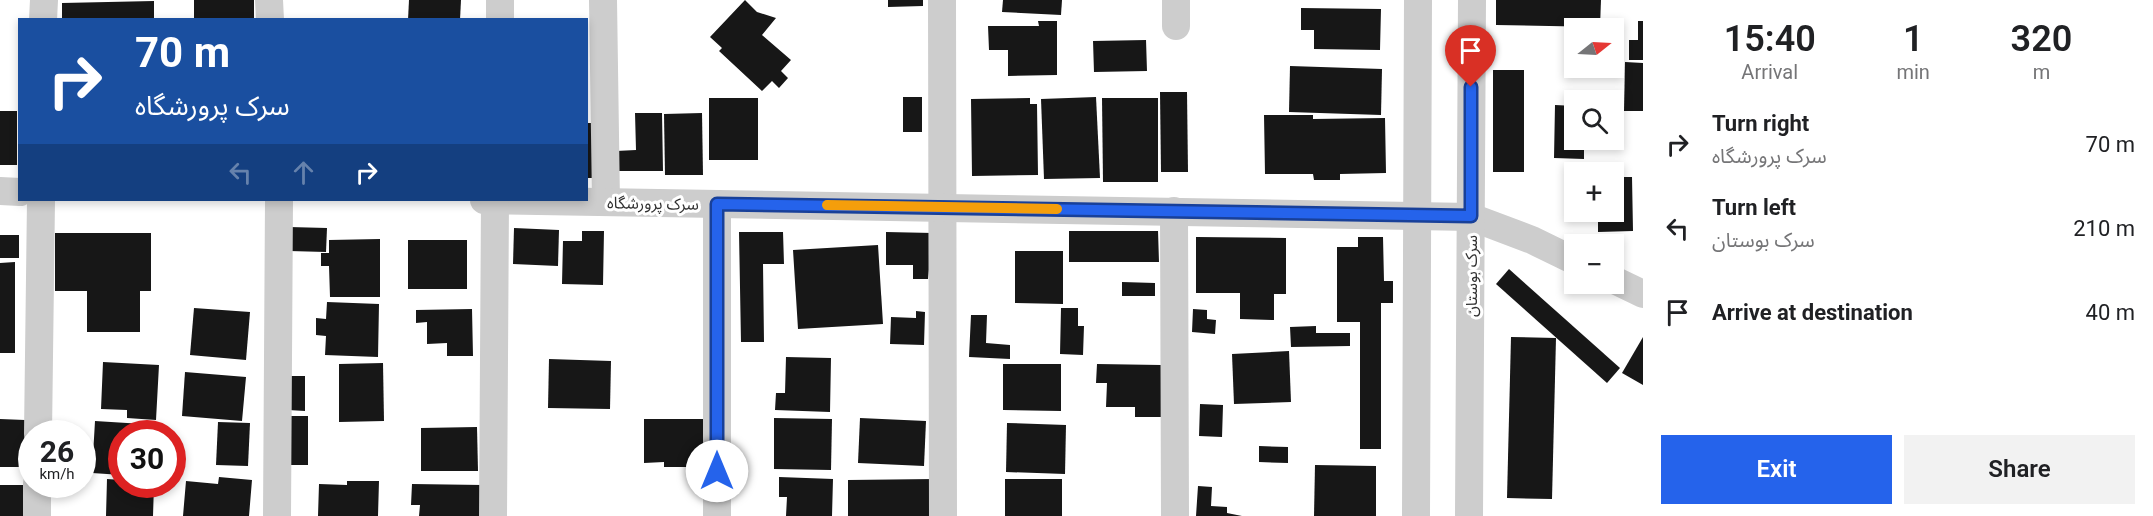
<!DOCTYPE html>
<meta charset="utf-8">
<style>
body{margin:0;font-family:Roboto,"Noto Sans Arabic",sans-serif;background:#f2f2f2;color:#202124;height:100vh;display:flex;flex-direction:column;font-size:22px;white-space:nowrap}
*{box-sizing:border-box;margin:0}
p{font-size:20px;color:#757577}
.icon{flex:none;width:33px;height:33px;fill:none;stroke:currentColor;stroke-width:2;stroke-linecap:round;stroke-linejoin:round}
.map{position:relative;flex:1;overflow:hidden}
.sheet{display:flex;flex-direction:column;background:#fff;width:510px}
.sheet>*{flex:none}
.hud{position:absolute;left:18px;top:18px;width:570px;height:183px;border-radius:0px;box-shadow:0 3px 9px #0003;background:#1a4fa0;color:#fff;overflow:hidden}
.needle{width:39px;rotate:72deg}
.controls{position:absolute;left:1564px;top:18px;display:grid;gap:12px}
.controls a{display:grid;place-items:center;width:60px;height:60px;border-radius:0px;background:#fff;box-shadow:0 3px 9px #0003;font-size:30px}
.speed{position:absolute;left:18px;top:420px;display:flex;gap:12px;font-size:30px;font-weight:700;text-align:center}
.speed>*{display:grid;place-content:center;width:78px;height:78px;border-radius:50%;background:#fff;box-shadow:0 3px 9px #0003;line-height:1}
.speed small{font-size:15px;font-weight:400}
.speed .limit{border:9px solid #d22;background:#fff;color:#111}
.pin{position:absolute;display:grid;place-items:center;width:51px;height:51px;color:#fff;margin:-62px -26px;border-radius:50% 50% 50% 0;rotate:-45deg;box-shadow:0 0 6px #0007}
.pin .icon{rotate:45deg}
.me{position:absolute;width:66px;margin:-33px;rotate:0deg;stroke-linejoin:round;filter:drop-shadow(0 0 4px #0008)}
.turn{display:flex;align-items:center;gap:21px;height:126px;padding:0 18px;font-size:27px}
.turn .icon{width:78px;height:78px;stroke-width:2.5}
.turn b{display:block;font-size:42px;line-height:51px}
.lanes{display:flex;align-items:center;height:57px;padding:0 18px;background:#0003;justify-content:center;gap:30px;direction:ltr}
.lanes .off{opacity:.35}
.eta{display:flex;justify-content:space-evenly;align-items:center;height:102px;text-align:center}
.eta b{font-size:36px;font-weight:600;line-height:42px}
.action{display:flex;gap:12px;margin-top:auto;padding:12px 18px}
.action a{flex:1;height:69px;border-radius:0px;background:#2563eb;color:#fff;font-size:24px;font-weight:600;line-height:69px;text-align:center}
.action a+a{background:#f2f2f2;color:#202124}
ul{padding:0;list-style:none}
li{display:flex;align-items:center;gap:18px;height:84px;padding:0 18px}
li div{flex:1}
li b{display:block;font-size:22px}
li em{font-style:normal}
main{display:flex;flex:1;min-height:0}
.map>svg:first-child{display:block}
.building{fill:#171717}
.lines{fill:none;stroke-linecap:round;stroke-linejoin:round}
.minor{stroke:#cdcdcd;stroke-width:28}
.route-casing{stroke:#184099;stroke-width:15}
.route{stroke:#2563eb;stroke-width:10}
.slow{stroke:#f59e0b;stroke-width:10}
.labels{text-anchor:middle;stroke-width:6;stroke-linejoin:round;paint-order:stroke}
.street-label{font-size:16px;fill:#303030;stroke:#fff}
</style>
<main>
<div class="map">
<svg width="1643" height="516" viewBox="0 0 1643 516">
<rect width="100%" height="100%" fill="#fff"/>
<g class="building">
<rect x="194" y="0" width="60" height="20"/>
<path d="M409 0H461L460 20H408Z"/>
<path d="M745 0 757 12 776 18 762 35 791 60 781 71 788 78 779 88 772 81 762 91 719 51 722 48 710 37Z"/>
<path d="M888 0H923V6L888 7Z"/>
<path d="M1003 0H1062L1061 15 1002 12Z"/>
<path d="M1496 0H1601L1600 27 1496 25Z"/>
<path d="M154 1V20H62V3Z"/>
<path d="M1301 8 1381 9 1380 50 1314 49V30H1301Z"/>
<path d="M1038 21H1057V75L1008 76V50H989L988 26H1039Z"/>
<path d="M1638 21H1643V60H1629V40H1638Z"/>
<path d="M1146 40 1147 71 1094 72 1093 41Z"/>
<path d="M1625 62 1643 63V111H1624Z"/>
<path d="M1290 66 1382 69 1381 115 1289 112Z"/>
<rect x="1493" y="70" width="31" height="102"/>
<path d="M1160 92H1187L1188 172H1161Z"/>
<rect x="903" y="97" width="19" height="35"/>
<path d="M1096 97 1100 178 1044 179 1041 99Z"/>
<rect x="709" y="98" width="49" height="62"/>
<path d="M1030 98V104H1037L1038 175 972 176 971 99Z"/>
<path d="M1102 98H1158V182H1103Z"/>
<path d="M1555 105 1575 106V140H1584V159L1554 158Z"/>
<rect x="0" y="111" width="17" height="54"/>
<path d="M635 113H662L663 171H616V151L636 150Z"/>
<path d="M702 113 703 175H665L664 114Z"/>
<path d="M1264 115H1313V119L1385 118 1386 173 1340 174V180H1314L1313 174H1265Z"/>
<path d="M586 123H597L598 178H586Z"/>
<path d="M1614 177H1632L1633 231 1598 232V212H1614Z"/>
<path d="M289 227 327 228 326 252 289 251Z"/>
<path d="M514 228 559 230 558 266 513 264Z"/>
<path d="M582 231H604L603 285 562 284 563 241H582Z"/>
<path d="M1069 231H1158L1159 262H1069Z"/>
<path d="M739 232H783L784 264H763L764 342H741Z"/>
<path d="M886 232 933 233 928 279H913V265H886Z"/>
<path d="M55 233H151V291H140V332H87V291H55Z"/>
<rect x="0" y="235" width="19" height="23"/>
<path d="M1196 237 1286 238V294H1274V320L1240 319V293H1196Z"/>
<path d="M1358 237H1383L1384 281H1393V303H1381V449H1360V322H1337V247H1358Z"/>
<path d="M380 239V297H330L329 266H321V253H329V240Z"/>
<rect x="408" y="240" width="59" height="49"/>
<path d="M878 245 883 324 798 329 793 250Z"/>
<path d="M1015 251H1063V304L1015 303Z"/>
<path d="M15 262V353H0V263Z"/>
<path d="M1509 269 1620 368 1607 383 1496 284Z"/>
<path d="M1122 282 1155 283V296H1122Z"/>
<path d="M327 302 379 304 378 357 325 355 326 336 316 335V318L326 319Z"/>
<path d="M194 308 250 312 246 360 190 355Z"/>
<path d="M1061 308H1078V326H1084L1083 355 1060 354Z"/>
<path d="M472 309 473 356H447V343L427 344V322L416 323V310Z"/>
<path d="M1193 309 1207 310V319L1216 320 1215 334 1192 332Z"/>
<path d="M916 311 925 312 924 345 890 344 891 317 916 318Z"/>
<path d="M971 315H987L986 343 1010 345V359L969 357Z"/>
<path d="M1316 326V333H1350V346L1291 347 1290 327Z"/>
<path d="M1511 337 1556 338 1552 499 1507 498Z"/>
<path d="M1643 337V385L1622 373Z"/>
<path d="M1289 351 1291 402 1234 404 1232 354Z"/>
<path d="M786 357 831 358 830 412 775 410 776 393H785Z"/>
<path d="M549 359 611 361 610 409 548 408Z"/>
<path d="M103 362 159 365 156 420 127 418V410L101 409Z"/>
<path d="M383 363 384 421 339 422V364Z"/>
<path d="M1003 364H1061V411L1003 410Z"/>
<path d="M1097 364 1161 365V417H1135V407H1106L1107 383H1096Z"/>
<path d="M185 372 246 377 242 421 182 416Z"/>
<path d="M289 376H305V411L288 410Z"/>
<path d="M1200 404 1223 405 1222 437 1199 436Z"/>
<rect x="289" y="416" width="19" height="49"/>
<path d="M774 418 832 419 831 470 774 469Z"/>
<path d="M860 418 926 421 924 466 858 463Z"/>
<path d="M0 419 25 420V467H0Z"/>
<path d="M644 419H708L709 467H664V462L644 463Z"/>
<path d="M95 421 159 425 158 434H122V475L92 473Z"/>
<path d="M218 422 250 423 248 466 216 465Z"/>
<path d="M1007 423 1066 425 1065 474 1006 472Z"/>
<path d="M477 427 478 471H421V428Z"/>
<path d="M1259 446 1288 447V463L1259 462Z"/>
<path d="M1315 465 1376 466V516H1314Z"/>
<path d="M219 477 252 480 249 516H183L186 481 218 484Z"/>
<path d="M779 477 833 479 832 516H786L787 497H779Z"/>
<path d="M107 479 122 480V484H154L153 516H106Z"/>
<path d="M934 479 935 516H848V480Z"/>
<rect x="1005" y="479" width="57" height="37"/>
<path d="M347 481H379L378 516H318L319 484 347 485Z"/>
<path d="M412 484 483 485 482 516H419L420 505H411Z"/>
<path d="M0 485H28L27 516H0Z"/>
<path d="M1198 486 1212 487 1211 506 1227 507V513L1242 516H1196Z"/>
</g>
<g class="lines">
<g class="minor">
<path d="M269 0 270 20"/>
<path d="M603 0 606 202"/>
<path d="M942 0 943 516"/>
<path d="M43 20 44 0"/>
<path d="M500 20V0"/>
<path d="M1176 26V0"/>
<path d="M0 191 20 192"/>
<path d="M484 200 1471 217 1532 240 1575 261"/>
<path d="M717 204V516"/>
<path d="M1174 211 1175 516"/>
<path d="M1614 280 1643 294"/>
<path d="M38 434 41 200"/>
<path d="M37 516V484"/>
<path d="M277 516 279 200"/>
<path d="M493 516 495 200"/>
<path d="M1416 516 1418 0"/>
<path d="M1469 516 1472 0"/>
</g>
</g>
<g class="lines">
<g class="route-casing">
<path id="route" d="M717 471V204L1471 216V87"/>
</g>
<use href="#route" class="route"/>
<path class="slow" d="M827 205 1057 209"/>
</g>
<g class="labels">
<g class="street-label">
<text transform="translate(653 203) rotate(1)" y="6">سرک پرورشگاه</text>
<text transform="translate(1471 276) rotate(-90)" y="6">سرک بوستان</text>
</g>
</g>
</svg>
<div class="controls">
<a><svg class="needle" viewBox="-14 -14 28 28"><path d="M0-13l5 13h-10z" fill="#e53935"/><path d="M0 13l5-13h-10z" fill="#757577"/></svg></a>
<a><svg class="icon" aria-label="search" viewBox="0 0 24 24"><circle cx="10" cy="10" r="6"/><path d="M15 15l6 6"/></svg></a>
<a>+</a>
<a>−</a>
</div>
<div class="speed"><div>26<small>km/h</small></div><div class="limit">30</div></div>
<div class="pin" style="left:1471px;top:87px;background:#d93025"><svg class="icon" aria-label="arrive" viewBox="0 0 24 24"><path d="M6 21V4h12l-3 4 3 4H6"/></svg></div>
<svg class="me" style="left:717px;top:471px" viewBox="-20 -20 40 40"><circle r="19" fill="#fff"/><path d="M0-13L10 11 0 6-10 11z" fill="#2563eb"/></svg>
<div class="hud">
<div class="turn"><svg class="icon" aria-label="right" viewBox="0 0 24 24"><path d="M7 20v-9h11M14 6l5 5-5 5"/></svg><div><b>70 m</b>سرک پرورشگاه</div></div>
<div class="lanes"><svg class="icon off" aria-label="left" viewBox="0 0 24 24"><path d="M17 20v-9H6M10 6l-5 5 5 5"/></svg><svg class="icon off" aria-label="ahead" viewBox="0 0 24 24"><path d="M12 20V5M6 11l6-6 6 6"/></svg><svg class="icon" aria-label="right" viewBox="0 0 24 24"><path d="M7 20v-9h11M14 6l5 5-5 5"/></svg></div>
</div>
</div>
<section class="sheet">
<div class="eta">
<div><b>15:40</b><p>Arrival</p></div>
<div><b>1</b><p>min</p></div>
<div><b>320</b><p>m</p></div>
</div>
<ul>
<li><svg class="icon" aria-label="right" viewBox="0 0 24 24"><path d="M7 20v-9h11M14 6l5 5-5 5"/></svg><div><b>Turn right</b><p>سرک پرورشگاه</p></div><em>70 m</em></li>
<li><svg class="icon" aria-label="left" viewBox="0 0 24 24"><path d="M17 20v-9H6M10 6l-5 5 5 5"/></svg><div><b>Turn left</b><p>سرک بوستان</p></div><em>210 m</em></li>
<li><svg class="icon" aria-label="arrive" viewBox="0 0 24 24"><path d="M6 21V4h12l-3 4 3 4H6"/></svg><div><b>Arrive at destination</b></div><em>40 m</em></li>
</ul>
<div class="action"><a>Exit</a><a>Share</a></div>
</section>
</main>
